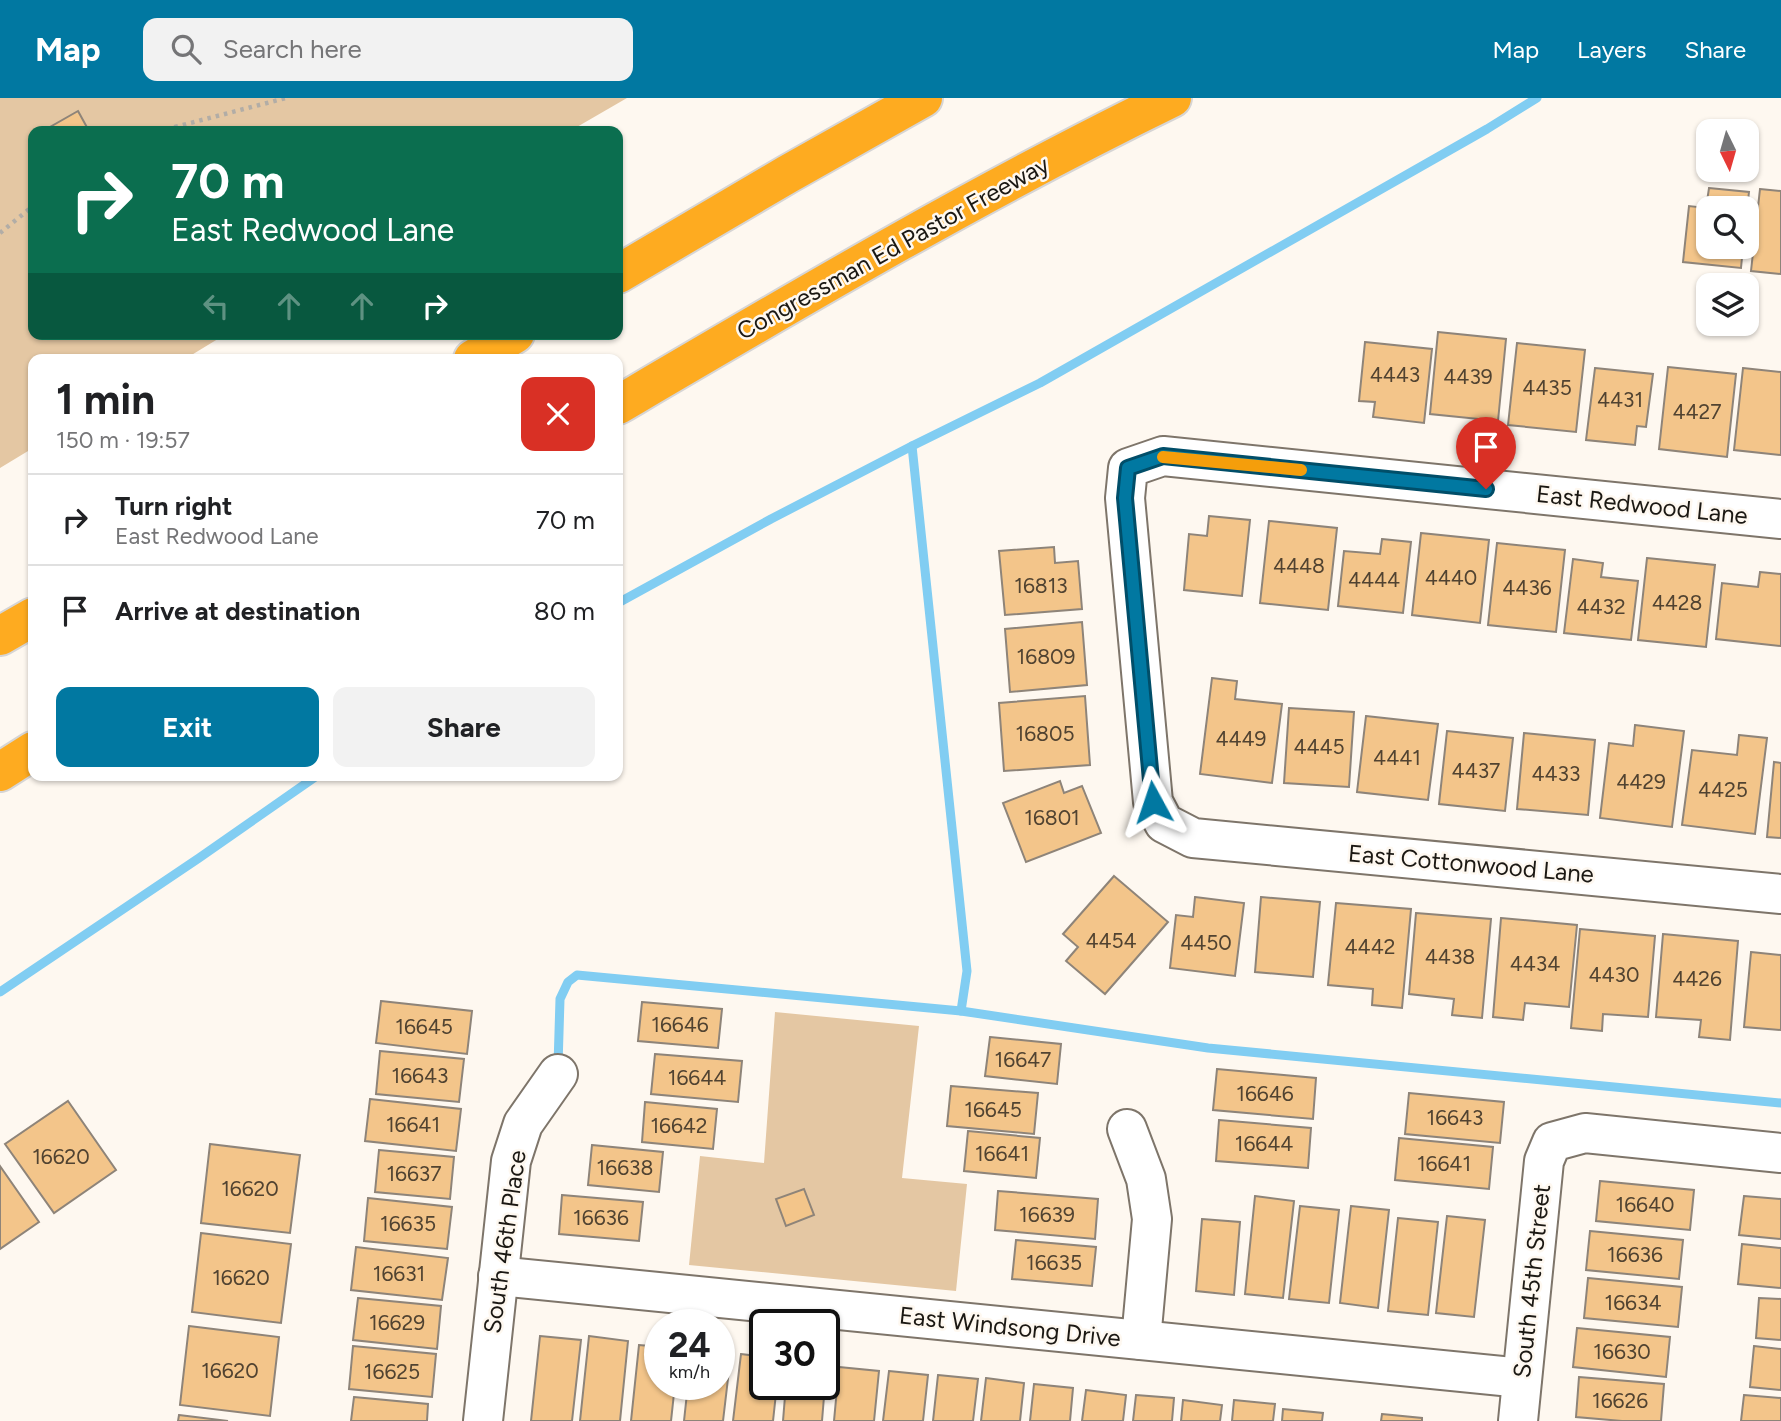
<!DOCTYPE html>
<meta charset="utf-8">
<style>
body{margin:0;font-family:Figtree,sans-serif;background:#f2f2f2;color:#202124;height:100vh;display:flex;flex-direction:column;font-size:26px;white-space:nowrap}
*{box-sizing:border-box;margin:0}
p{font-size:23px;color:#757577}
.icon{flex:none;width:38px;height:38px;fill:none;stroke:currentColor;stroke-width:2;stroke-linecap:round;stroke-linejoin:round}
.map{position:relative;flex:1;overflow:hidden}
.panel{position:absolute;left:28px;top:256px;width:595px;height:427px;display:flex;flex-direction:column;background:#fff;border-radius:14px;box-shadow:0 2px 5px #0004}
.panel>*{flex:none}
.top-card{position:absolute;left:28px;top:28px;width:595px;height:214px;border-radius:14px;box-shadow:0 2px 5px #0004;background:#0b6e4f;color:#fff;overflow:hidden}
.needle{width:46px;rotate:175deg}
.fabs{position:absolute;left:1696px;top:21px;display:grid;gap:14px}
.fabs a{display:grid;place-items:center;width:63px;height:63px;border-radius:14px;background:#fff;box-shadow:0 2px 5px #0004;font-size:35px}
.speed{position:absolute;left:644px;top:1211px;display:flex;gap:14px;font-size:35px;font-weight:700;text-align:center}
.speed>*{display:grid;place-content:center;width:91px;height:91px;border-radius:50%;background:#fff;box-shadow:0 2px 5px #0004;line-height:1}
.speed small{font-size:18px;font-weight:400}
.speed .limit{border:4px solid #111;border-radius:10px;background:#fff;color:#111}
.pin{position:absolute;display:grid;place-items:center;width:60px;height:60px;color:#fff;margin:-72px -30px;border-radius:50% 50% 50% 0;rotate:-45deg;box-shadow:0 0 7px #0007}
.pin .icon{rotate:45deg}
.me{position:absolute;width:77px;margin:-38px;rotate:355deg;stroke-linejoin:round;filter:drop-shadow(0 0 5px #0008)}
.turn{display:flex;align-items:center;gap:24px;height:147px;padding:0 28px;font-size:32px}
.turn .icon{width:91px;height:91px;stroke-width:2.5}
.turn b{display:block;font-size:49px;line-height:60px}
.lanes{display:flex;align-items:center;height:66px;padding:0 28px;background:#0003;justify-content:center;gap:35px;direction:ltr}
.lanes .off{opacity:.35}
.round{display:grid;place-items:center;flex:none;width:74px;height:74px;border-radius:14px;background:#f2f2f2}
.headline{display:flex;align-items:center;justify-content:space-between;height:119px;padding:0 28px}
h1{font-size:42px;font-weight:700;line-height:52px}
.action{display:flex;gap:14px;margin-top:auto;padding:14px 28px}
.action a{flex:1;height:80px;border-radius:14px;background:#0178a1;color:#fff;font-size:28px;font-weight:700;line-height:80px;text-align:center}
.action a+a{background:#f2f2f2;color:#202124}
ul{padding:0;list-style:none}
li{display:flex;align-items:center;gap:21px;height:91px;padding:0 28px;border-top:2px solid #e0e0e0}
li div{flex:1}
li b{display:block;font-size:26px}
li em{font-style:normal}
header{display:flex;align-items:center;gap:42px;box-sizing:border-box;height:98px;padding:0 35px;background:#0178a1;color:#fff}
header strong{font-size:33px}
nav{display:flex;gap:38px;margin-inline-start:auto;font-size:24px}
.search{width:490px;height:63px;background:#f2f2f2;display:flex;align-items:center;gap:18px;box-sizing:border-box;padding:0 24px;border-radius:14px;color:#757577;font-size:26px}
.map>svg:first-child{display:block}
.green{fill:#e4c7a3}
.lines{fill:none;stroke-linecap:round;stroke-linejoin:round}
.stream{stroke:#81cdf2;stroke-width:9}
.building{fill:#f3c58a;stroke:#8e8479;stroke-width:2}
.minor-casing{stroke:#7e756a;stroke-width:42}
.highway-casing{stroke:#d6d5d5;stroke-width:42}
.path{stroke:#b2ada6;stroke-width:4.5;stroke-dasharray:3.5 5;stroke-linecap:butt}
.minor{stroke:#fff;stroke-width:38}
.highway{stroke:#feab20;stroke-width:38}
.route-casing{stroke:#014e69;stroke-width:18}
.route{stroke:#0178a1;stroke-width:12}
.slow{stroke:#f59e0b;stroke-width:12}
.labels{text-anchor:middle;stroke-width:5;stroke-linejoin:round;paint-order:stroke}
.number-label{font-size:21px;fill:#514331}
.street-label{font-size:24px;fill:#1b1813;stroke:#fef8f0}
</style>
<header>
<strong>Map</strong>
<div class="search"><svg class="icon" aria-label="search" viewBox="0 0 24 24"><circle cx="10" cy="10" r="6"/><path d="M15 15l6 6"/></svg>Search here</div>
<nav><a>Map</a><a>Layers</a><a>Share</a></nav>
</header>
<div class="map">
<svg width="1781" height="1323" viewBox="0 0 1781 1323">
<rect width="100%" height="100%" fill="#fef8f0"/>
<g class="green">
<path d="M0 0H627L570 33H33V236H226L185 261H33V350L0 370Z"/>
<path d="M775 914 919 928 902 1080 967 1086 956 1193 689 1167 700 1058 764 1065Z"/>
</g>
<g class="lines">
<g class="stream">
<path d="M912 348 967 873 961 913"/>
<path d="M618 505 771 421 912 348 1040 285 1487 31 1537 0"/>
<path d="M0 894 199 760 318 677"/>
<path d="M558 968 560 901 568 884 577 877 961 913 1208 950 1781 1005"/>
</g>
</g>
<g class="building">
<path d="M78 13 89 33H43Z"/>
<path d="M1709 90 1749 94 1746 119V110H1708V149H1743L1741 170 1683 164 1689 108 1706 110Z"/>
<path d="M1760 91 1781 93V176L1751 173Z"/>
<path d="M1438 234 1506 241 1498 323 1430 316Z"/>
<path d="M1365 244 1432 251 1424 325 1373 319 1375 304 1359 303Z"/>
<path d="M1517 245 1585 252 1576 334 1508 327Z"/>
<path d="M1668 269 1736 276 1727 359 1659 351Z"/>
<path d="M1595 270 1653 276 1646 329 1637 328 1635 347 1586 342Z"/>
<path d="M1743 270 1781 274V357L1734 352Z"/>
<path d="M1209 418 1250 422 1242 498 1184 492 1189 436 1207 438Z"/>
<path d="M1269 423 1337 430 1328 512 1260 505Z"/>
<path d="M1421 435 1489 442 1480 525 1412 517Z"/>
<path d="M1382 441 1411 444 1403 515 1338 508 1344 453 1380 456Z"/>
<path d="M1497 445 1565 452 1556 534 1488 527Z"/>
<path d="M1054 449 1055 465 1078 463 1082 511 1005 517 999 453Z"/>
<path d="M1647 460 1715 467 1706 549 1638 542Z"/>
<path d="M1573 461 1603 465 1601 479 1638 483 1631 542 1564 535Z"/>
<path d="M1760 474 1781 476V548L1716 541 1722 485 1758 489Z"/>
<path d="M1082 524 1087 587 1010 594 1005 531Z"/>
<path d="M1212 580 1237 583 1235 601 1282 606 1272 685 1200 676Z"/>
<path d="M1085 598 1090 667 1004 673 999 605Z"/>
<path d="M1289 610 1354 614 1349 689 1284 685Z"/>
<path d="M1366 618 1438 626 1428 702 1357 694Z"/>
<path d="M1635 627 1684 633 1672 729 1600 720 1609 645 1633 648Z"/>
<path d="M1447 633 1513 640 1505 713 1439 706Z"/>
<path d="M1524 635 1595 642 1588 717 1517 711Z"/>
<path d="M1739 637 1767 640 1755 736 1682 727 1692 652 1737 657Z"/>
<path d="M1774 664 1781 665V740L1767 739Z"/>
<path d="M1060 683 1064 695 1082 688 1101 735 1026 764 1003 705Z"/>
<path d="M1114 778 1168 824 1105 896 1066 863 1078 849 1063 836Z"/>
<path d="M1195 799 1244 805 1235 878 1170 870 1176 817 1193 819Z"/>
<path d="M1261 799 1320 804 1313 879 1255 874Z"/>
<path d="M1336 805 1411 811 1402 910 1372 907 1373 891 1328 887Z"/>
<path d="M1416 815 1491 821 1482 920 1452 917 1454 901 1409 896Z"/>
<path d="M1501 820 1577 827 1569 909 1525 905 1523 922 1493 919Z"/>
<path d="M1580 831 1655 838 1648 919 1603 916 1602 933 1571 930Z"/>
<path d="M1663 836 1738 843 1730 942 1699 939 1701 922 1656 919Z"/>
<path d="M1751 854 1781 857V932L1744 929Z"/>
<path d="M381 903 472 913 467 956 376 945Z"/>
<path d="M642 904 722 911 718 950 638 943Z"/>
<path d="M990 939 1061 946 1057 986 985 978Z"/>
<path d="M380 953 464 961 459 1004 376 996Z"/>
<path d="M655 956 742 963 738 1004 651 996Z"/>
<path d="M1217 971 1316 980 1313 1021 1213 1012Z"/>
<path d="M951 988 1038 995 1034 1036 947 1028Z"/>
<path d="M1409 995 1504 1004 1500 1045 1405 1036Z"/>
<path d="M370 1001 461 1011 456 1053 365 1043Z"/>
<path d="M68 1003 116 1072 54 1115 5 1046Z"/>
<path d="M645 1004 717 1011 713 1051 642 1044Z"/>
<path d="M1219 1022 1311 1030 1308 1070 1216 1063Z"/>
<path d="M968 1033 1040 1040 1036 1080 964 1073Z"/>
<path d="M1399 1040 1493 1049 1489 1091 1395 1082Z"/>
<path d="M210 1046 300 1057 290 1135 201 1125Z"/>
<path d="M592 1047 663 1054 659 1094 588 1087Z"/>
<path d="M379 1052 454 1059 450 1101 375 1094Z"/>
<path d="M0 1068 39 1124 0 1151Z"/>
<path d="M1600 1083 1694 1092 1690 1132 1596 1123Z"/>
<path d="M804 1091 814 1117 786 1128 776 1101Z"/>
<path d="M998 1093 1098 1101 1095 1141 995 1132Z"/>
<path d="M562 1097 643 1104 639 1143 559 1136Z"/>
<path d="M1255 1098 1294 1103 1283 1200 1245 1196Z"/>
<path d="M1744 1098 1781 1101V1141L1739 1137Z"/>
<path d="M368 1100 452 1109 447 1151 364 1143Z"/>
<path d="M1300 1108 1339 1112 1329 1205 1289 1201Z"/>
<path d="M1351 1108 1389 1112 1378 1210 1340 1205Z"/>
<path d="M1447 1118 1485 1122 1474 1219 1436 1215Z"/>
<path d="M1398 1120 1438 1124 1428 1217 1388 1213Z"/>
<path d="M1202 1121 1240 1124 1234 1197 1196 1193Z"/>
<path d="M1590 1133 1683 1142 1679 1181 1586 1172Z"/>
<path d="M201 1135 291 1146 281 1225 192 1214Z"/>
<path d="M1016 1142 1096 1149 1092 1188 1012 1181Z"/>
<path d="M1742 1146 1781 1150V1190L1738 1186Z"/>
<path d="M356 1149 448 1160 442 1202 351 1192Z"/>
<path d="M1588 1180 1682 1189 1678 1229 1584 1220Z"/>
<path d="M358 1200 441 1208 437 1251 353 1242Z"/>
<path d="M1759 1200 1781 1201V1242L1756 1240Z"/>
<path d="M189 1228 279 1239 270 1318 180 1307Z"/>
<path d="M1577 1230 1670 1239 1666 1279 1573 1269Z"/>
<path d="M540 1238 581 1242 572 1323H531Z"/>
<path d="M589 1238 628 1243 620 1323H580Z"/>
<path d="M639 1247 660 1249V1286H675L671 1323H631Z"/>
<path d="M353 1248 436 1256 432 1299 349 1291Z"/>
<path d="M1754 1248 1781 1251V1292L1750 1289Z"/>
<path d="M719 1254 731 1255 723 1323H684L688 1286H719Z"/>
<path d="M741 1256 765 1259V1286H777L773 1323H733Z"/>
<path d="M824 1262H827L822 1323H783L786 1286H824Z"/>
<path d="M839 1269 879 1273 874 1323H834Z"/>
<path d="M889 1273 928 1277 923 1323H883Z"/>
<path d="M938 1277 978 1281 973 1323H933Z"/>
<path d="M1579 1279 1664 1286 1661 1323H1622L1576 1319Z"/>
<path d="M986 1280 1024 1285 1020 1323H981Z"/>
<path d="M1034 1286 1073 1290 1070 1323H1030Z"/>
<path d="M1086 1292 1126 1297 1123 1323H1082Z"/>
<path d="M1136 1297 1174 1300 1172 1323H1133Z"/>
<path d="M1744 1297 1781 1300V1323H1741Z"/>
<path d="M354 1299 428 1306 427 1323H351Z"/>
<path d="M1183 1302 1222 1307 1220 1323H1181Z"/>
<path d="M1234 1302 1275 1306 1273 1323H1232Z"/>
<path d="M1283 1311 1323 1315 1322 1323H1282Z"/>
<path d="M1382 1316 1422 1320V1323H1381Z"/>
<path d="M179 1317 228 1323H178Z"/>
</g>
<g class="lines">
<g class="minor-casing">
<g id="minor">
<path d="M1781 421 1163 358 1128 370 1125 400 1153 704 1164 725 1193 740 1781 796"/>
<path d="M1127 1031 1146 1081 1152 1121 1141 1242"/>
<path d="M498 1178 1522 1280"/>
<path d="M483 1323 511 1063 523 1026 558 976"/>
<path d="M1518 1323 1544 1063 1552 1044 1585 1035 1781 1055"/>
</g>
</g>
<g class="highway-casing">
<g id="highway">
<path d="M618 176 788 76 923 0"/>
<path d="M473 261 515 236"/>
<path d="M618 307C800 200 981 93 1172 0"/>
<path d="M0 538 33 519"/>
<path d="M0 674 33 653"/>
</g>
</g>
<g class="path">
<path d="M167 33 175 29 286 0"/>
<path d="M0 135 33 108"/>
</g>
<use href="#minor" class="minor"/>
<use href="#highway" class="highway"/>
</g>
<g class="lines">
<g class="route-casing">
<path id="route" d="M1153 704 1125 400 1128 370 1163 358 1486 391"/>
</g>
<use href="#route" class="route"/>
<path class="slow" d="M1163 359 1301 372"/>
</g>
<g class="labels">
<g class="number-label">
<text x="1395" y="284">4443</text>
<text x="1468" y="286">4439</text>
<text x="1547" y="297">4435</text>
<text x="1620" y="309">4431</text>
<text x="1697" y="321">4427</text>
<text x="1299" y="475">4448</text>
<text x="1451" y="487">4440</text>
<text x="1374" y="489">4444</text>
<text x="1041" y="495">16813</text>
<text x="1527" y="497">4436</text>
<text x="1677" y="512">4428</text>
<text x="1601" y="516">4432</text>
<text x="1046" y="566">16809</text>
<text x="1045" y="643">16805</text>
<text x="1241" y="648">4449</text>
<text x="1319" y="656">4445</text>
<text x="1397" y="667">4441</text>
<text x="1476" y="680">4437</text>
<text x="1556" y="683">4433</text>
<text x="1641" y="691">4429</text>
<text x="1723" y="699">4425</text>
<text x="1052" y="727">16801</text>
<text x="1111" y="850">4454</text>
<text x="1206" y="852">4450</text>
<text x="1370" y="856">4442</text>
<text x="1450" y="866">4438</text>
<text x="1535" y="873">4434</text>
<text x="1614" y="884">4430</text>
<text x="1697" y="888">4426</text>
<text x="680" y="934">16646</text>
<text x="424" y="936">16645</text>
<text x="1023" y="969">16647</text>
<text x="420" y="985">16643</text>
<text x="697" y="987">16644</text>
<text x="1265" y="1003">16646</text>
<text x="993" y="1019">16645</text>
<text x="1455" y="1027">16643</text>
<text x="413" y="1034">16641</text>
<text x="679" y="1035">16642</text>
<text x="1264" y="1053">16644</text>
<text x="1002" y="1063">16641</text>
<text x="61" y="1066">16620</text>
<text x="1444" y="1073">16641</text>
<text x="625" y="1077">16638</text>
<text x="414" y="1083">16637</text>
<text x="250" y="1098">16620</text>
<text x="1645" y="1114">16640</text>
<text x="1047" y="1124">16639</text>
<text x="601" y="1127">16636</text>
<text x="408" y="1133">16635</text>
<text x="1635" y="1164">16636</text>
<text x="1054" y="1172">16635</text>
<text x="399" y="1183">16631</text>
<text x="241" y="1187">16620</text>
<text x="1633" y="1212">16634</text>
<text x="397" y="1232">16629</text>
<text x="1622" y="1261">16630</text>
<text x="230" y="1280">16620</text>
<text x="392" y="1281">16625</text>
<text x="1620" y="1310">16626</text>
</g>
<g class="street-label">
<text transform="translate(893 150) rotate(-29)" y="8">Congressman Ed Pastor Freeway</text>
<text transform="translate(1642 407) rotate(6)" y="8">East Redwood Lane</text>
<text transform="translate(1471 766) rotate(5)" y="8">East Cottonwood Lane</text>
<text transform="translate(505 1144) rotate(-82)" y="8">South 46th Place</text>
<text transform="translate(1532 1183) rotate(-84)" y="8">South 45th Street</text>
<text transform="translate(1010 1229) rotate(6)" y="8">East Windsong Drive</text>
</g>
</g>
</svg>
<div class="fabs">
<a><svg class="needle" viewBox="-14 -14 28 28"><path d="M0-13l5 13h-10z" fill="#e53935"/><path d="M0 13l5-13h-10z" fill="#757577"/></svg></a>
<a><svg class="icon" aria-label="search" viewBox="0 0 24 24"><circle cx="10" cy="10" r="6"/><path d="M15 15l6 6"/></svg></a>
<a><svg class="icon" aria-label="layers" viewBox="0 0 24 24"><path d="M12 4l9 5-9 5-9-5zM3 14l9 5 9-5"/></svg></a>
</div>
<div class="speed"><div>24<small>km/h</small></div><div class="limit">30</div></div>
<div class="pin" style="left:1486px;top:391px;background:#d93025"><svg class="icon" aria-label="arrive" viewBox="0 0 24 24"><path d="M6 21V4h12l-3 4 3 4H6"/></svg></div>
<svg class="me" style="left:1153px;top:704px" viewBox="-20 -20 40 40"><path d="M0-17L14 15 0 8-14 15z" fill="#0178a1" stroke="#fff" stroke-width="4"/></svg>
<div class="top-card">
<div class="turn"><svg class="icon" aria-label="right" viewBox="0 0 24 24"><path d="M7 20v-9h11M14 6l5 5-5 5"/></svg><div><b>70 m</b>East Redwood Lane</div></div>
<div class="lanes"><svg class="icon off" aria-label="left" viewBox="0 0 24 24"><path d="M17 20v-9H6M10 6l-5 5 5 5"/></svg><svg class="icon off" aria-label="ahead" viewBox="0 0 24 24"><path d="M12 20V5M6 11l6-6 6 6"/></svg><svg class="icon off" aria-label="ahead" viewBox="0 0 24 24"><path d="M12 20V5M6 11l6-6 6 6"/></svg><svg class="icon" aria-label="right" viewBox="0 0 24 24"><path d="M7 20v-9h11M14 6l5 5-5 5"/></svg></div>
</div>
<section class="panel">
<div class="headline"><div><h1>1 min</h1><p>150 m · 19:57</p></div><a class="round" style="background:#d93025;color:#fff"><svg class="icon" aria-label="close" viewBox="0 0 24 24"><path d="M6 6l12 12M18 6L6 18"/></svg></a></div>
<ul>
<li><svg class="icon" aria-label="right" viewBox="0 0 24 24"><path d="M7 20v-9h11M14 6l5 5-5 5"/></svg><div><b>Turn right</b><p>East Redwood Lane</p></div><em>70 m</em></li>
<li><svg class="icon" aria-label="arrive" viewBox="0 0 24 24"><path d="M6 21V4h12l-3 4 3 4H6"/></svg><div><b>Arrive at destination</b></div><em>80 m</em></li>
</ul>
<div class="action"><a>Exit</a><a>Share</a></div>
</section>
</div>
